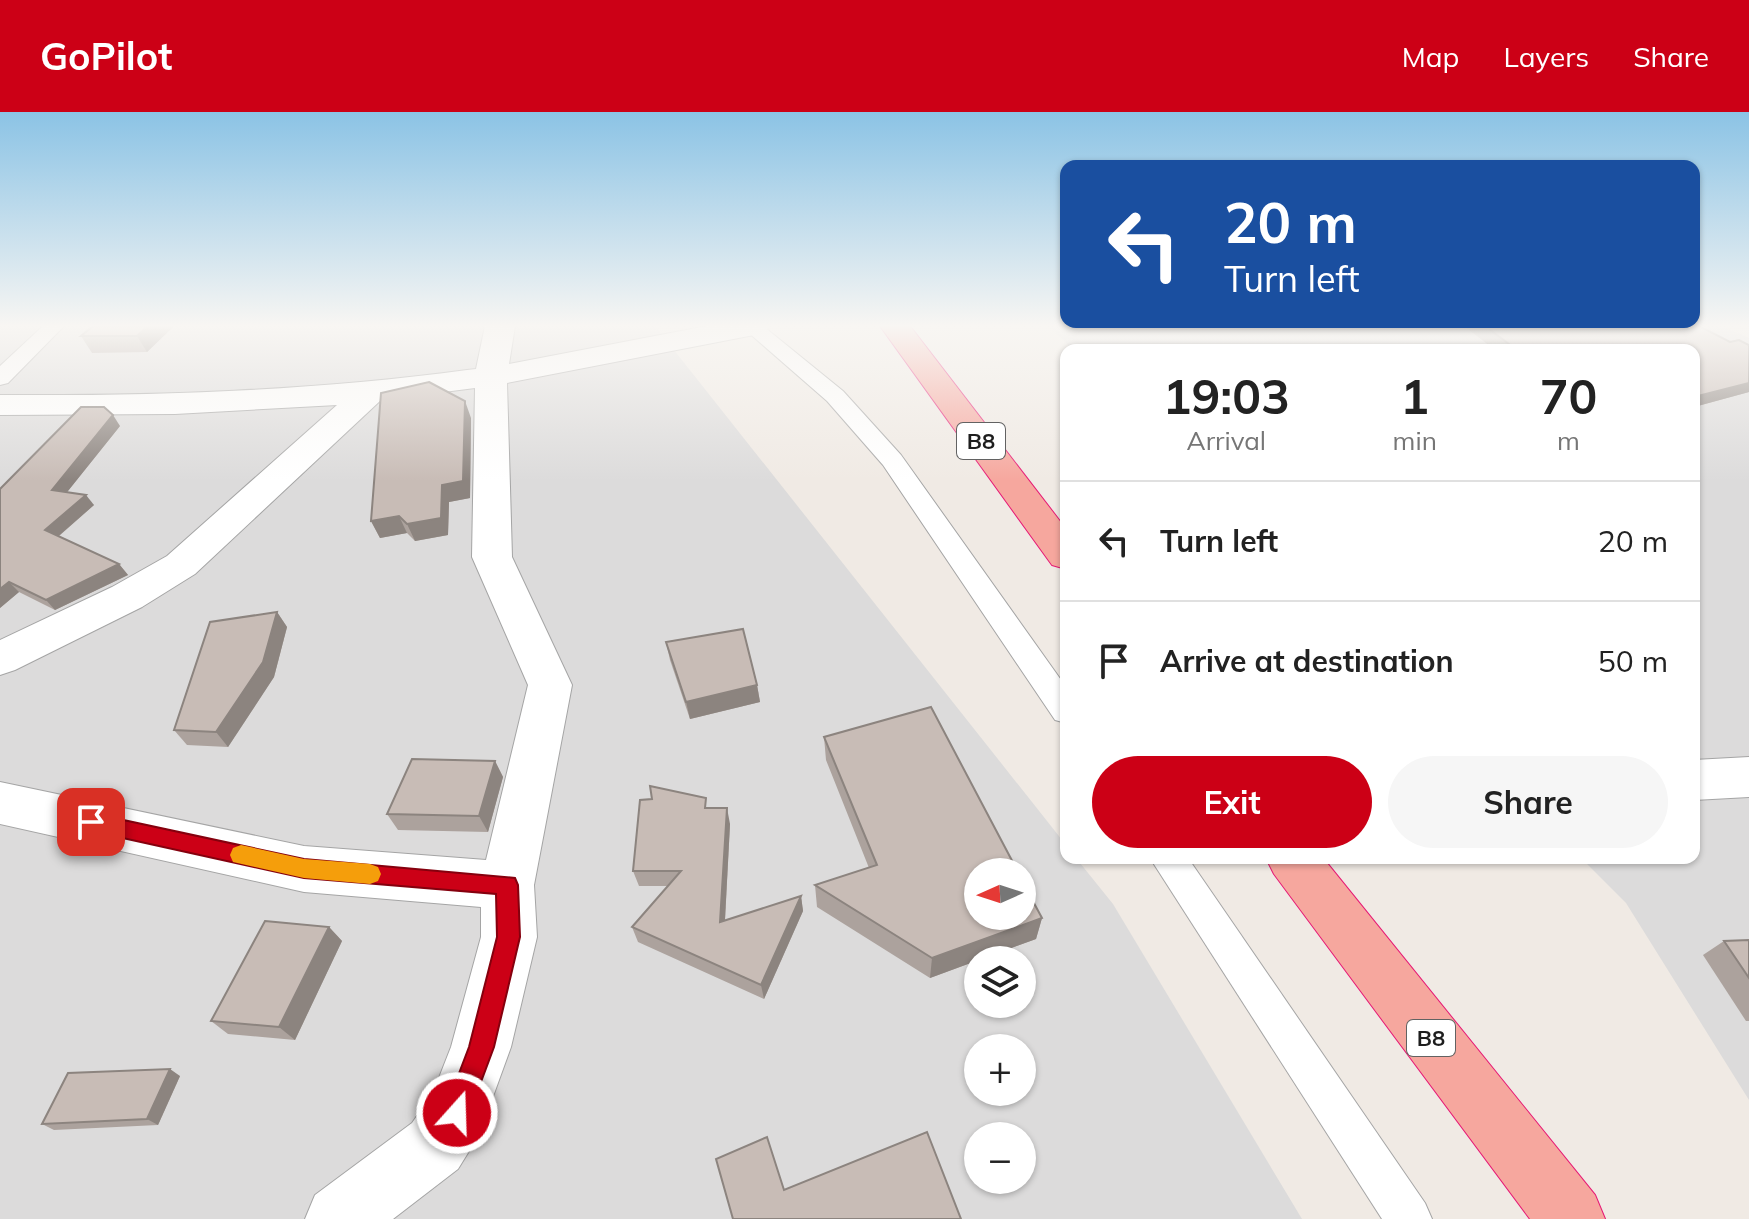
<!DOCTYPE html>
<meta charset="utf-8">
<style>
body{margin:0;font-family:Mulish,sans-serif;background:#f6f6f6;color:#222;height:100vh;display:flex;flex-direction:column;font-size:30px;white-space:nowrap}
*{box-sizing:border-box;margin:0}
p{font-size:26px;color:#767676}
.icon{flex:none;width:44px;height:44px;fill:none;stroke:currentColor;stroke-width:2;stroke-linecap:round;stroke-linejoin:round}
.map{position:relative;flex:1;overflow:hidden}
.side{position:absolute;left:1060px;top:232px;width:640px;height:520px;display:flex;flex-direction:column;background:#fff;border-radius:16px;box-shadow:0 2px 6px #0004}
.side>*{flex:none}
.guide{position:absolute;left:1060px;top:48px;width:640px;height:168px;border-radius:16px;box-shadow:0 2px 6px #0004;background:#1a4fa0;color:#fff;overflow:hidden}
.needle{width:52px;rotate:267deg}
.buttons{position:absolute;left:964px;top:746px;display:grid;gap:16px}
.buttons a{display:grid;place-items:center;width:72px;height:72px;border-radius:50%;background:#fff;box-shadow:0 2px 6px #0004;font-size:40px}
.pin{position:absolute;display:grid;place-items:center;width:68px;height:68px;color:#fff;margin:-34px;border-radius:16px;box-shadow:0 4px 12px #0006}
.me{position:absolute;width:88px;margin:-44px;rotate:20deg;stroke-linejoin:round;filter:drop-shadow(0 0 6px #0008)}
.turn{display:flex;align-items:center;gap:28px;height:168px;padding:0 32px;font-size:36px}
.turn .icon{width:104px;height:104px;stroke-width:2.5}
.turn b{display:block;font-size:56px;line-height:68px}
.eta{display:flex;justify-content:space-evenly;align-items:center;height:136px;text-align:center}
.eta b{font-size:48px;font-weight:700;line-height:56px}
.button{display:flex;gap:16px;margin-top:auto;padding:16px 32px}
.button a{flex:1;height:92px;border-radius:48px;background:#cc0016;color:#fff;font-size:32px;font-weight:700;line-height:92px;text-align:center}
.button a+a{background:#f6f6f6;color:#222}
ul{padding:0;list-style:none}
li{display:flex;align-items:center;gap:24px;height:120px;padding:0 32px;border-top:2px solid #e0e0e0}
li div{flex:1}
li b{display:block;font-size:30px}
li em{font-style:normal}
header{display:flex;align-items:center;gap:48px;box-sizing:border-box;height:112px;padding:0 40px;background:#cc0016;color:#fff}
header strong{font-size:38px}
nav{display:flex;gap:44px;margin-inline-start:auto;font-size:28px}
.map>svg:first-child{display:block}
.residential{fill:#dcdbdb;fill-rule:evenodd}
.lines{fill:none;stroke-linecap:round;stroke-linejoin:round}
.service-casing{stroke:#a5a5a5;stroke-width:2}
.minor-casing{stroke:#a5a5a5;stroke-width:2}
.trunk-casing{stroke:#e61875;stroke-width:2}
.service{fill:#fff;fill-rule:evenodd}
.minor{fill:#fff;fill-rule:evenodd}
.trunk{fill:#f6a79e;fill-rule:evenodd}
.wall{fill:#aca29d}
.shaded-wall{fill:#8c847f}
.building{fill:#c8bcb6;stroke:#8c847f;stroke-width:2}
.route{fill:#cc0016;stroke:#85000e;stroke-width:2}
.slow{fill:#f59e0b}
.labels{text-anchor:middle;stroke-width:6;stroke-linejoin:round;paint-order:stroke}
.shield{fill:#fff;stroke:#626262;stroke-width:2}
.shield-label{font-size:22px;font-weight:bold;fill:#1e1e1e}
</style>
<header>
<strong>GoPilot</strong>
<nav><a>Map</a><a>Layers</a><a>Share</a></nav>
</header>
<div class="map">
<svg width="1749" height="1107" viewBox="0 0 1749 1107">
<rect width="100%" height="100%" fill="#f0eae4"/>
<g class="residential">
<path d="M0 214H655L1066 733V746H1076L1113 792 1302 1107H0ZM978 760H1022V804H978ZM978 848H1022V892H978ZM978 936H1022V980H978ZM978 1024H1022V1068H978Z"/>
<path d="M1049 214H1722L1749 226V988L1626 791 1581 746H1694V238H1073Z"/>
</g>
<g class="lines">
<g class="service-casing">
<g id="service">
<path d="M43 214H64L8 271 0 273V254Z"/>
<path d="M741 214H763L843 279 901 343 1066 575V611L1055 608 883 353 827 289Z"/>
<path d="M1150 746H1188L1425 1091 1432 1107H1382Z"/>
</g>
</g>
<g class="minor-casing">
<g id="minor">
<path d="M485 214H515L509 252 707 214H769L765 220 754 223 507 271 512 445 572 573 534 773 537 825 511 935 479 1023 458 1057 393 1107H305L315 1083 412 1011 433 981 451 935 481 825V795L304 780 0 712V670L304 734 486 748 528 573 472 445 475 276 381 288 195 462 142 495 15 558 0 563V528L112 475 167 444 337 293 175 302 0 303V283C157 284 312 279 467 258L476 257Z"/>
<path d="M1749 645V685L1694 688V648Z"/>
</g>
</g>
<g class="trunk-casing">
<g id="trunk">
<path d="M880 214H910L1066 417V457L1052 453Z"/>
<path d="M1266 746H1323L1595 1083 1605 1107H1530L1274 762Z"/>
</g>
</g>
<use href="#service" class="service"/>
<use href="#minor" class="minor"/>
<use href="#trunk" class="trunk"/>
</g>
<g class="wall">
<path d="M93 214H174L147 240 92 241 81 224Z"/>
<path d="M1464 214H1699L1749 280 1694 295V238H1495Z"/>
<path d="M471 306 470 386 449 390 448 423 415 429 407 421 380 426 371 409Z"/>
<path d="M120 314 67 380 94 393 59 424 119 452 128 463 55 498 19 480 0 496V377Z"/>
<path d="M277 500 287 515 274 565 228 635 187 633 174 618Z"/>
<path d="M666 530 757 573 760 590 690 607 670 548Z"/>
<path d="M824 625 1042 806 1036 827 930 866 817 795 815 773 869 756 826 648Z"/>
<path d="M495 649 503 665 488 720 398 718 387 702Z"/>
<path d="M708 696 730 712 725 809 801 784 803 799 764 887 638 830 632 815 668 774H639L633 759Z"/>
<path d="M329 815 342 829 295 928 228 922 211 909Z"/>
<path d="M1749 828V909H1746L1703 843 1724 829Z"/>
<path d="M180 964 158 1013 54 1018 42 1012Z"/>
</g>
<g class="shaded-wall">
<path d="M148 214H174L147 240 137 224Z"/>
<path d="M1749 271V280L1694 295V285Z"/>
<path d="M465 289 471 306 470 386 449 390 448 423 415 429 407 412 442 373Z"/>
<path d="M113 303 120 314 60 389 52 378Z"/>
<path d="M86 383 94 393 54 428 45 418Z"/>
<path d="M399 404 407 421 380 426 371 409Z"/>
<path d="M119 452 128 463 55 498 46 488Z"/>
<path d="M9 470 19 480 0 496V477Z"/>
<path d="M277 500 287 515 274 565 228 635 216 620Z"/>
<path d="M757 573 760 590 690 607 686 590Z"/>
<path d="M495 649 503 665 488 720 479 704Z"/>
<path d="M727 696 730 712 724 825 720 810Z"/>
<path d="M801 784 803 799 764 887 761 873Z"/>
<path d="M1042 806 1036 827 930 866 932 846Z"/>
<path d="M329 815 342 829 295 928 279 915Z"/>
<path d="M170 957 180 964 158 1013 147 1007Z"/>
</g>
<g class="building">
<path d="M93 214H148L137 224H81Z"/>
<path d="M1485 214H1699L1730 230 1739 228 1749 233V271L1694 285V238H1517Z"/>
<path d="M429 270 465 289 463 369 442 373 441 406 407 412 399 404 371 409 381 281Z"/>
<path d="M81 295H104L113 303 52 378 86 383 45 418 119 452 46 488 9 470 0 477V377Z"/>
<path d="M277 500 263 550 216 620 174 618 210 510Z"/>
<path d="M743 517 757 573 686 590 666 530Z"/>
<path d="M931 595 1018 760H978V804H1022V769L1042 806 932 846 815 773 877 753 824 625Z"/>
<path d="M412 647 495 649 479 704 387 702Z"/>
<path d="M650 674 706 686 705 696H727L720 810 801 784 761 873 632 815 681 759H633L640 688 652 687Z"/>
<path d="M265 809 329 815 279 915 211 909Z"/>
<path d="M1749 828V866L1724 829Z"/>
<path d="M170 957 147 1007 42 1012 68 961Z"/>
<path d="M927 1020 961 1107H733L716 1047 767 1025 784 1078Z"/>
</g>
<linearGradient id="sky" x2="0" y2="1"><stop stop-color="#8bc3e5"/><stop offset="0.58" stop-color="#f8f6f3"/><stop offset="1" stop-color="#f8f6f3" stop-opacity="0"/></linearGradient>
<rect width="1749" height="369" fill="url(#sky)"/>
<path class="route" d="M91 701 304 747 515 766 518 773 520 825 494 935 466 1010 457 1014 448 1010 444 1001 469 935 497 825 496 782 304 766 91 719 84 717 81 710 84 704Z"/>
<path class="slow" d="M241 733 304 747 370 752 378 755 381 762 378 769 370 772 304 766 233 750 230 743 233 736Z"/>
<g class="labels">
<g class="shield">
<rect x="957" y="311" width="48" height="36" rx="6"/>
<rect x="1407" y="908" width="48" height="36" rx="6"/>
</g>
<g class="shield-label">
<text x="981" y="337">B8</text>
<text x="1431" y="934">B8</text>
</g>
</g>
</svg>
<div class="buttons">
<a><svg class="needle" viewBox="-14 -14 28 28"><path d="M0-13l5 13h-10z" fill="#e53935"/><path d="M0 13l5-13h-10z" fill="#767676"/></svg></a>
<a><svg class="icon" aria-label="layers" viewBox="0 0 24 24"><path d="M12 4l9 5-9 5-9-5zM3 14l9 5 9-5"/></svg></a>
<a>+</a>
<a>−</a>
</div>
<div class="pin" style="left:91px;top:710px;background:#d93025"><svg class="icon" aria-label="arrive" viewBox="0 0 24 24"><path d="M6 21V4h12l-3 4 3 4H6"/></svg></div>
<svg class="me" style="left:457px;top:1001px" viewBox="-20 -20 40 40"><circle r="17" fill="#cc0016" stroke="#fff" stroke-width="3"/><path d="M0-11L8 9 0 5-8 9z" fill="#fff"/></svg>
<div class="guide">
<div class="turn"><svg class="icon" aria-label="left" viewBox="0 0 24 24"><path d="M17 20v-9H6M10 6l-5 5 5 5"/></svg><div><b>20 m</b>Turn left</div></div>
</div>
<section class="side">
<div class="eta">
<div><b>19:03</b><p>Arrival</p></div>
<div><b>1</b><p>min</p></div>
<div><b>70</b><p>m</p></div>
</div>
<ul>
<li><svg class="icon" aria-label="left" viewBox="0 0 24 24"><path d="M17 20v-9H6M10 6l-5 5 5 5"/></svg><div><b>Turn left</b></div><em>20 m</em></li>
<li><svg class="icon" aria-label="arrive" viewBox="0 0 24 24"><path d="M6 21V4h12l-3 4 3 4H6"/></svg><div><b>Arrive at destination</b></div><em>50 m</em></li>
</ul>
<div class="button"><a>Exit</a><a>Share</a></div>
</section>
</div>
